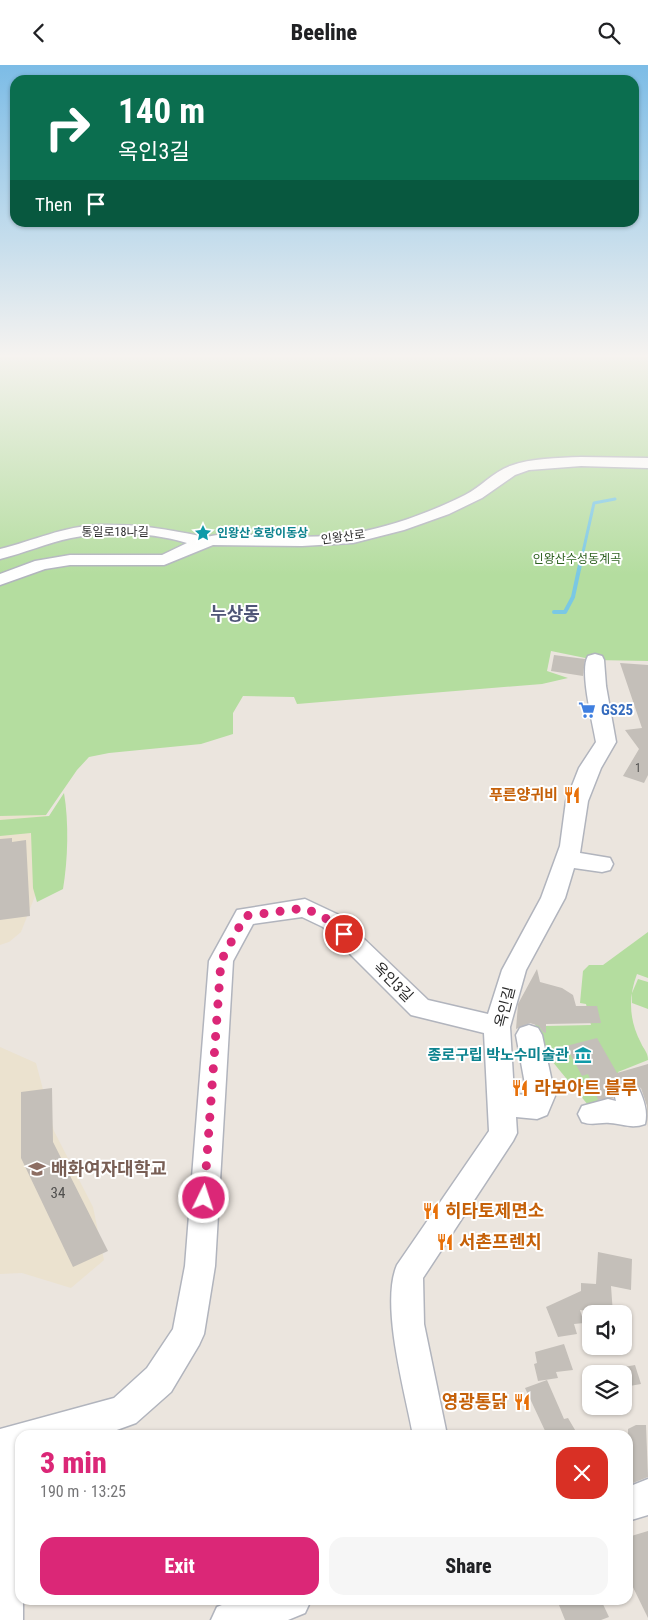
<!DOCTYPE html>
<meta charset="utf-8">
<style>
body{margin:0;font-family:"Roboto Condensed","Noto Sans KR",sans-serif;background:#f6f6f6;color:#202124;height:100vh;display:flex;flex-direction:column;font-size:19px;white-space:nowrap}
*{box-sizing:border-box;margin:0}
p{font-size:16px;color:#757577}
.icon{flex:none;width:28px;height:28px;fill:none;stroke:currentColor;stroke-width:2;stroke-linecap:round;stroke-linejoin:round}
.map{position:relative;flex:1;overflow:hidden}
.sheet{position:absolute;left:15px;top:1365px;width:618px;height:175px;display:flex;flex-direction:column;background:#fff;border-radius:15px;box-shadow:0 1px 4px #0004}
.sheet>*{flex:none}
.banner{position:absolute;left:10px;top:10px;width:629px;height:152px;border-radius:15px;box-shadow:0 1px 4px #0004;background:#0b6e4f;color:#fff;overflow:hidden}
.buttons{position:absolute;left:582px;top:1240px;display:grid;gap:10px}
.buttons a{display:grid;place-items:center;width:50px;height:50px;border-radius:10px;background:#fff;box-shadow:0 1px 4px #0004;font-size:25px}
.pin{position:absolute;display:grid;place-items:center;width:42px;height:42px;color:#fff;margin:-21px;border:2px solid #fff;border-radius:50%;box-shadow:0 1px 5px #0007}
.me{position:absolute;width:55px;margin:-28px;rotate:4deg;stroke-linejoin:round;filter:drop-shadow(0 0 4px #0008)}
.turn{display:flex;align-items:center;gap:18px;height:105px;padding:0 25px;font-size:22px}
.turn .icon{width:65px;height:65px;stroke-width:2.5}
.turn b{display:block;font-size:35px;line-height:42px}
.then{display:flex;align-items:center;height:48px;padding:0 25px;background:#0003;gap:10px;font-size:19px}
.round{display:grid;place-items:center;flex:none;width:52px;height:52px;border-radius:15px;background:#f6f6f6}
.summary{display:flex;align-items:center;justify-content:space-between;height:85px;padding:0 25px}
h1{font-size:30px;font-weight:800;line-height:38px;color:#db2777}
.primary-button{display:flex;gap:10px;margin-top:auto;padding:10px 25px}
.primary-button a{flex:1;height:58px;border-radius:15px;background:#db2777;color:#fff;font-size:20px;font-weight:800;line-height:58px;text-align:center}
.primary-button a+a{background:#f6f6f6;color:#202124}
header{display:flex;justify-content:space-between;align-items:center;height:65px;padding:0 25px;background:#fff;font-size:22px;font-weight:800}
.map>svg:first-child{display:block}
.education{fill:#ebe2cf}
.green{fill:#b4dd9f}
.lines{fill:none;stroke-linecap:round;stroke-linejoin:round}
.stream-far1{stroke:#7ac8e4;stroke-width:3}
.stream{stroke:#7ac8e4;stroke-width:4}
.building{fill:#c4bfb9}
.minor-casing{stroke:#b1b4bd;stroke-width:3}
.minor{fill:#fff;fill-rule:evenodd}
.route{stroke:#db2777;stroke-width:9;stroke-dasharray:0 16.2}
.labels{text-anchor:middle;stroke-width:4;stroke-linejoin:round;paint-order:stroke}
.far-street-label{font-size:12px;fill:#2a2a2a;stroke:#fff}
.far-culture-label{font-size:12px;font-weight:bold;fill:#0d838f;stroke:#fff;text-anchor:start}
.far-park-label{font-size:12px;fill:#2e6220;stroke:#fff}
.number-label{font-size:12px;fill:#504f4e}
.shop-label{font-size:15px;font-weight:bold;fill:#366cbe;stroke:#fff;text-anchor:start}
.food-label{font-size:15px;font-weight:bold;fill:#c56008;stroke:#fff;text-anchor:end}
.street-label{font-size:15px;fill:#2a2a2a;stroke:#fff}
.culture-label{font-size:15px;font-weight:bold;fill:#0d838f;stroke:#fff;text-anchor:end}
.near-number-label{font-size:15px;fill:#504f4e}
.quarter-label{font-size:18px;font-weight:bold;fill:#4f5677;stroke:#fff}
.near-food-label{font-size:18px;font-weight:bold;fill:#c56008;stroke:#fff;text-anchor:start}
.near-education-label{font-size:18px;font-weight:bold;fill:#785e54;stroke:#fff;text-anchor:start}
</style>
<header><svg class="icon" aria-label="back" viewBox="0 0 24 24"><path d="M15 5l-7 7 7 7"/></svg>Beeline<svg class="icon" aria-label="search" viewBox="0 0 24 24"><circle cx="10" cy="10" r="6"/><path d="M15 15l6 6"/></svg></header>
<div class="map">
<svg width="648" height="1555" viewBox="0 0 648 1555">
<rect width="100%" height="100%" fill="#ebe5de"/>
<g class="education">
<path d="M8 750H46L47 800 21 867 9 877 0 880V751Z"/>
<path d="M0 982 36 998 54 1066 93 1142 104 1195 71 1223 22 1208 0 1209Z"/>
</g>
<g class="green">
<path d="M0 292H648V596L595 595 551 586 547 606 568 613 542 619 297 639 294 632 243 631 233 648V669L201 679 109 688 89 692 77 705 46 750 0 751Z"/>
<path d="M64 728C69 757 68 795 63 824L37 837 33 823 31 768 0 771V755L49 751Z"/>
<path d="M648 867V913L637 909C628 933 629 955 641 978 644 985 648 987 648 995L618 1007 620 1011 592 1018 602 1044 593 1046 538 979 535 969 536 948 546 961 591 960 586 939 580 938 583 906 589 900H603Z"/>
<path d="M638 914 648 917V944L632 938V928Z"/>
</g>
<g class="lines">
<path class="stream-far1" d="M581 496 594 438 615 434"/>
<path class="stream" d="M554 547H565L573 532 581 495"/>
</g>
<g class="building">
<path d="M554 590 585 594 583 611 551 606Z"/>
<path d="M620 598 648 600V710L644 718 623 711 639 684 625 665 642 663Z"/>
<path d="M12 773V777L26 775 30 851 0 855V774Z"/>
<path d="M537 904 540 917 562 923 573 930 576 941H597L601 958 546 959V968L543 967 539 961 530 958 516 964 518 939Z"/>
<path d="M597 973 617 1008 648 999V1063L647 1041 641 1023 628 1019 617 1023 613 1033 598 1035 588 1009 582 1011 566 981Z"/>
<path d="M52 1023 53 1077 108 1186 73 1202 21 1093V1027Z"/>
<path d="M598 1187 632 1194 631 1225 611 1221 613 1249 580 1245 584 1258 574 1259 577 1269 558 1272 546 1242 581 1226V1218L596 1219Z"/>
<path d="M564 1279 573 1305 556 1307 558 1313 538 1316 534 1299 537 1298 535 1287Z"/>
<path d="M635 1300 641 1319 624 1322V1302Z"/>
<path d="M547 1315 564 1354 568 1353 578 1370H547L525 1323Z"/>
<path d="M636 1360H646L648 1412 628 1420V1364Z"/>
<path d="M648 1466V1553L628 1512V1472Z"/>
<path d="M557 1535H601L609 1552 601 1555H565Z"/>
</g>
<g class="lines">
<g class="minor-casing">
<g id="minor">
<path d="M581 392 648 393V403L581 401 529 405 515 410 482 433 449 449 404 465 353 478 302 481 213 480 164 500H70L45 504 0 520V509L35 496 70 490H162L187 478C152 467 106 466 71 473 47 478 24 488 0 494V484C33 476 64 461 99 460 138 459 163 464 200 471 208 473 218 469 226 469 269 470 313 475 355 468 393 461 431 447 465 430 481 422 493 407 510 401 532 393 557 393 581 392Z"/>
<path d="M595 589 602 591 604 595 606 621 616 677 601 703 588 736 580 788 610 793 613 799 610 805 602 807 574 803 565 833 526 905 510 962 514 1029 527 1030 516 970 520 963 529 960 538 963 542 970 555 1031 547 1050 537 1054 516 1052 517 1068 513 1076 423 1213 424 1259 447 1370H413C405 1327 380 1239 397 1200L489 1066 484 968 411 950 323 862 302 852 253 859 233 896 215 1201 204 1269 199 1280 171 1327 136 1358 103 1370H20V1535H23V1555H0V1364L114 1333 147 1303 173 1264 185 1201 209 896 237 845 305 834 339 850 428 935 488 949 502 905 541 833 560 781 566 736 579 703 596 677C593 659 579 605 588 591Z"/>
<path d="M629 1021 639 1024C644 1035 648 1047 645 1059 632 1064 623 1059 610 1058 599 1057 593 1061 582 1057L578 1049 582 1041 608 1034 616 1036 615 1032 619 1024Z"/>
<path d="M648 1414V1450L628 1456V1422Z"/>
<path d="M234 1535H311L305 1548 288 1555H211L217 1542Z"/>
</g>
</g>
<use href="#minor" class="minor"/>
</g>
<linearGradient id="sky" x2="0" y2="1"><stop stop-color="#7cbce6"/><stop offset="0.57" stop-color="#f6f3f0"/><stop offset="1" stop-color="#f6f3f0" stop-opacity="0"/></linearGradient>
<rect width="648" height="510" fill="url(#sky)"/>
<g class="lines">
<path class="route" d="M204 1133 221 896 245 851 305 843 331 856 344 869"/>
</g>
<defs>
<g id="sight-bare" transform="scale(1.35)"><path d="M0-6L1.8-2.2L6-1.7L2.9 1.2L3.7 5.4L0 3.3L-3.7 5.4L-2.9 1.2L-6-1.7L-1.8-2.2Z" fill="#0f9aa8" stroke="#fff" stroke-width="2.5" paint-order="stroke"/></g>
<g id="supermarket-bare" transform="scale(1.35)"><path d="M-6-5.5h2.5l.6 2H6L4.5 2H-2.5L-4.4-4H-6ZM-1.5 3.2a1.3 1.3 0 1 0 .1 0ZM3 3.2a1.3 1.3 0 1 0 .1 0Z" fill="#3f7fe0" stroke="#fff" stroke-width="2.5" paint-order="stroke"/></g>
<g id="restaurant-bare" transform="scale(1.35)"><path d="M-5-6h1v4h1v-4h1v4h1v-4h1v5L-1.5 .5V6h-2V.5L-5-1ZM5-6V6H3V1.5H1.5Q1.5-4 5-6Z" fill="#e8710a" stroke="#fff" stroke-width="2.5" paint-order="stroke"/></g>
<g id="museum-bare" transform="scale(1.35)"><path d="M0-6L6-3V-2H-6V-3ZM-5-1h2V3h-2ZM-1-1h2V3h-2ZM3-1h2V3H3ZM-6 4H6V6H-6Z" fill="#0f9aa8" stroke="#fff" stroke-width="2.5" paint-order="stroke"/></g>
<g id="university-bare" transform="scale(1.35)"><path d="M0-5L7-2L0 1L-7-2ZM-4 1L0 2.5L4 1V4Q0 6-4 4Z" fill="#8d6e63" stroke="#fff" stroke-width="2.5" paint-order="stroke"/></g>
</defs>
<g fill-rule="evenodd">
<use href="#sight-bare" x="203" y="468"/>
<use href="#supermarket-bare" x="587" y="645"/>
<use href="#restaurant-bare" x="572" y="730"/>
<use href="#museum-bare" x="583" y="990"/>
<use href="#restaurant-bare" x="520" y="1023"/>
<use href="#university-bare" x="37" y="1104"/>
<use href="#restaurant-bare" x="431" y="1146"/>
<use href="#restaurant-bare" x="445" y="1177"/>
<use href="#restaurant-bare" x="522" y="1337"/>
</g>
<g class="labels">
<g class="far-street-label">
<text x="115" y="471">통일로18나길</text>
<text transform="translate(343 472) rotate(-7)" y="4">인왕산로</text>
</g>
<g class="far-culture-label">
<text x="217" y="472">인왕산 호랑이동상</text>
</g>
<g class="far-park-label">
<text x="577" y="498">인왕산수성동계곡</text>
</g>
<g class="number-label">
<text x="638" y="707">1</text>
</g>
<g class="shop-label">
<text x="601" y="650">GS25</text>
</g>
<g class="food-label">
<text x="558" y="735">푸른양귀비</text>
</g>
<g class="street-label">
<text transform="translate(393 917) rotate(45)" y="5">옥인3길</text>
<text transform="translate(505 942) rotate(-76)" y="5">옥인길</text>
</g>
<g class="culture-label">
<text x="569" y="995">종로구립 박노수미술관</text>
</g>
<g class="near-number-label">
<text x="58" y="1133">34</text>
</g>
<g class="quarter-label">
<text x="235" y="555">누상동</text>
</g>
<g class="near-food-label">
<text x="534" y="1029">라보아트 블루</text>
<text x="445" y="1152">히타토제면소</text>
<text x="459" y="1183">서촌프렌치</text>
<text x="508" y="1343" text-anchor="end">영광통닭</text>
</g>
<g class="near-education-label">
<text x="51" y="1110">배화여자대학교</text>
</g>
</g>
</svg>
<div class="buttons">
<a><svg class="icon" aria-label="sound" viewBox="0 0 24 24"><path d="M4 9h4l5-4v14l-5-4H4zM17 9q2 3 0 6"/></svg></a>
<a><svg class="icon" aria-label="layers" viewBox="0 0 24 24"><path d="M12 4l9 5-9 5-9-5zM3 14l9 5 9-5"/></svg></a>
</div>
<div class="pin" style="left:344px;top:869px;background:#d93025"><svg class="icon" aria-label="arrive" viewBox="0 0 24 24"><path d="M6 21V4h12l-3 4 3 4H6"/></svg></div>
<svg class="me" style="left:204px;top:1133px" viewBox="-20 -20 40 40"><circle r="17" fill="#db2777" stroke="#fff" stroke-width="3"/><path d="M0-11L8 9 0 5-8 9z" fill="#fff"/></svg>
<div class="banner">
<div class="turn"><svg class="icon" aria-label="right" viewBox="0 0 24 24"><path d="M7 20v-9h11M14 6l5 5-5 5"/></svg><div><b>140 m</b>옥인3길</div></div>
<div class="then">Then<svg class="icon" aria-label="arrive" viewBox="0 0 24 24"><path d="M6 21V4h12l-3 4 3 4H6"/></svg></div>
</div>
<section class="sheet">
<div class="summary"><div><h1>3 min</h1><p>190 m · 13:25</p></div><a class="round" style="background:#d93025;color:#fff"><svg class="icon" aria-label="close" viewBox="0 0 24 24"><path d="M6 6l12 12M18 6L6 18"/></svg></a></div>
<div class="primary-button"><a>Exit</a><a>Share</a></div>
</section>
</div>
